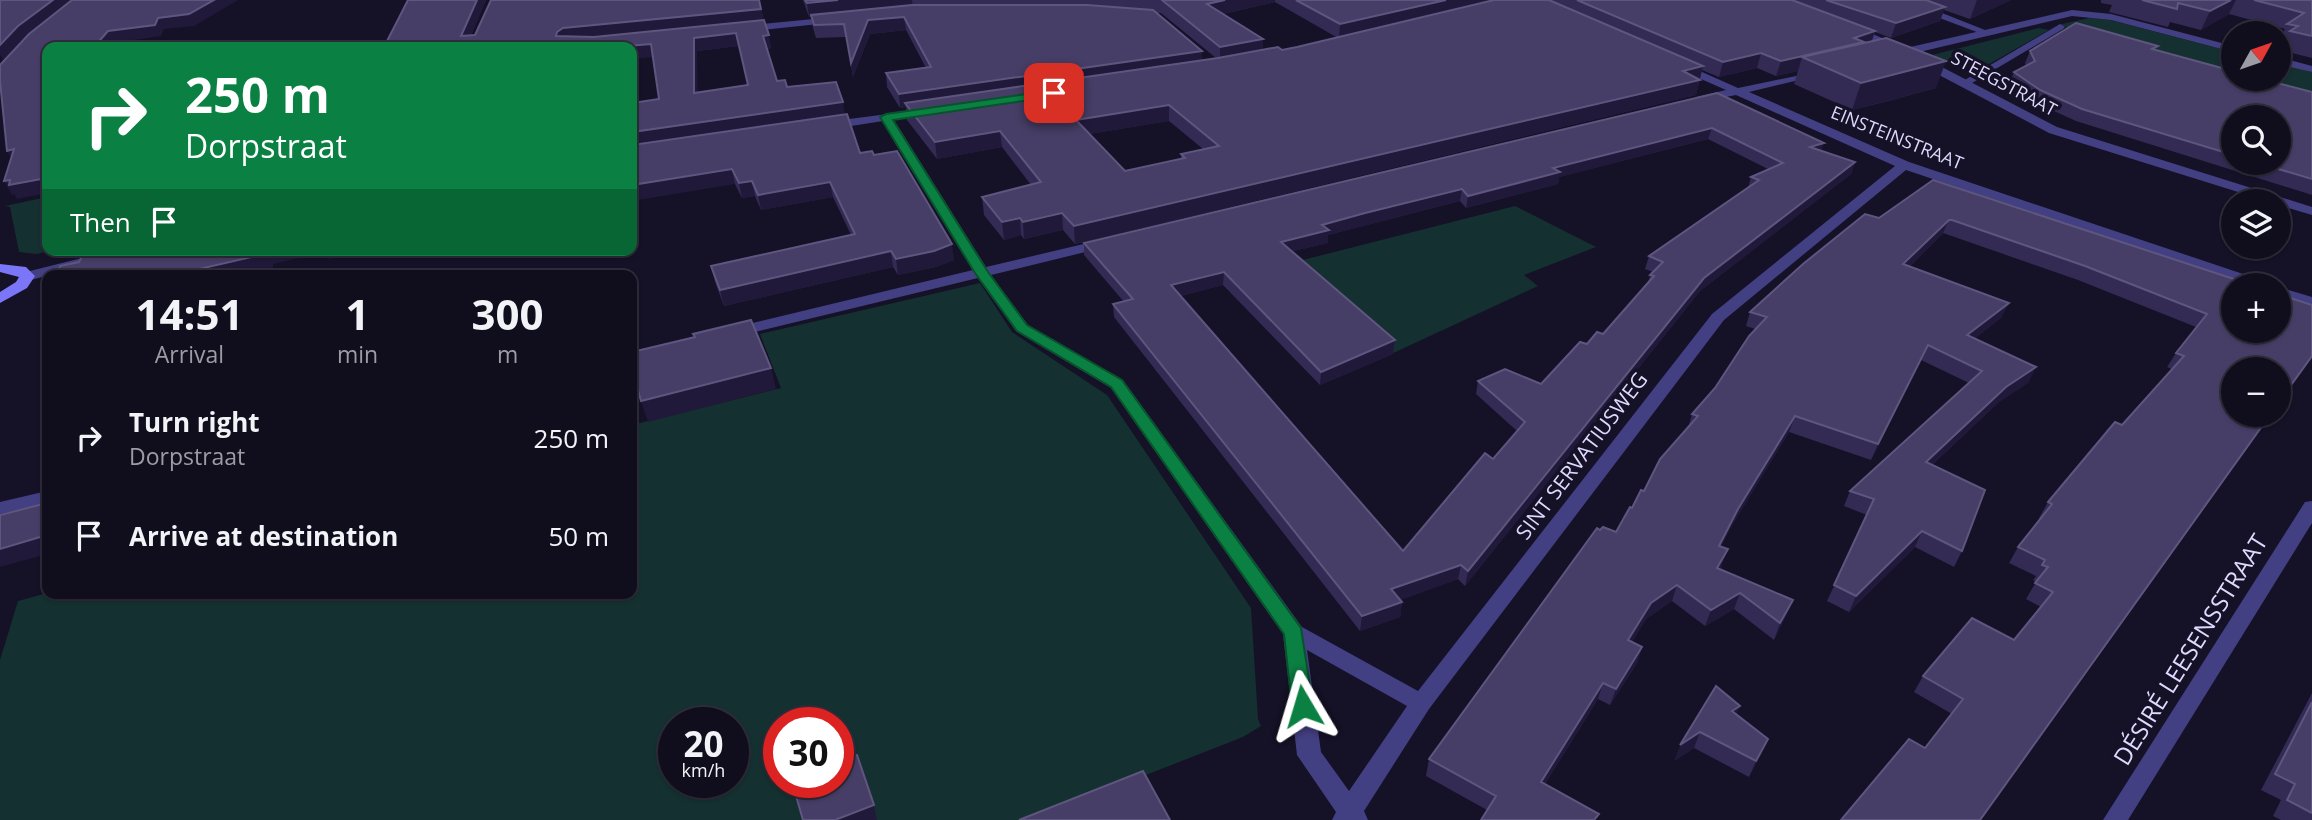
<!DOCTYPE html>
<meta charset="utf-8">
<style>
body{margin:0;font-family:"Open Sans",sans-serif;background:#191626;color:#f1f3f6;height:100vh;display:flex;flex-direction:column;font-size:26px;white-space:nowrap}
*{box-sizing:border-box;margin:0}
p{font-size:23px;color:#9c9ca4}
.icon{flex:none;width:38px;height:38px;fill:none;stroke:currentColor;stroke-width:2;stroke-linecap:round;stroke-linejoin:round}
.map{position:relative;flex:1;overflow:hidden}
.side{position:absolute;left:42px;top:270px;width:595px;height:329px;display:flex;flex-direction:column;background:#100d1d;border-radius:14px;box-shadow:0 2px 5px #0004,0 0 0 2px #302d3b}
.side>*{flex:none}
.guide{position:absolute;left:42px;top:42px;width:595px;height:214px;border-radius:14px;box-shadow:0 2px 5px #0004,0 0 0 2px #302d3b;background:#0b8043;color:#fff;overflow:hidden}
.needle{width:46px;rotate:50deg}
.buttons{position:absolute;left:2221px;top:21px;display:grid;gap:14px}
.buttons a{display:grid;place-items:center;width:70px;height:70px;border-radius:50%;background:#100d1d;box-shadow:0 2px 5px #0004,0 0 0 2px #302d3b;font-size:35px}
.speed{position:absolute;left:658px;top:707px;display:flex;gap:14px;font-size:35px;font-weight:700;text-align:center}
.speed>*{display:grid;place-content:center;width:91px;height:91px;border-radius:50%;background:#100d1d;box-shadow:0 2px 5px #0004,0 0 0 2px #302d3b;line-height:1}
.speed small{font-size:18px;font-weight:400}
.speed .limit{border:10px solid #d22;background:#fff;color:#111}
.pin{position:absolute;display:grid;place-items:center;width:60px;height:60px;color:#fff;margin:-30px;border-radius:14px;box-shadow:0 4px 10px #0006}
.me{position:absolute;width:77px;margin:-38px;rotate:353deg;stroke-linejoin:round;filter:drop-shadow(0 0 5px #0008)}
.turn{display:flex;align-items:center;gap:24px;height:147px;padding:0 28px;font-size:32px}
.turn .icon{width:91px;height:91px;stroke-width:2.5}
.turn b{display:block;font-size:49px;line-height:60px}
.then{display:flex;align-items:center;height:66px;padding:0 28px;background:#0003;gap:14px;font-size:26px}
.eta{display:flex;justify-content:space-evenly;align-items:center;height:119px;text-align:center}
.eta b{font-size:42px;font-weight:700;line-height:49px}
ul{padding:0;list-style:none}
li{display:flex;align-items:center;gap:21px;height:98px;padding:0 28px}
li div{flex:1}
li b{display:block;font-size:26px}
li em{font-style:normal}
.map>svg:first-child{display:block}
.green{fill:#153030;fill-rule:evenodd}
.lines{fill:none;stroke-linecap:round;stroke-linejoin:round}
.lane{fill:#433f83;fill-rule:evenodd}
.street{fill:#433f83;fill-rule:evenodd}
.secondary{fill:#7b76f7;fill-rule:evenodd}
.wall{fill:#342b54;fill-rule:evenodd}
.shaded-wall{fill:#20193a}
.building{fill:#463e66;stroke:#5e567e;stroke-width:2;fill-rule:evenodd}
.route{fill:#0b8043;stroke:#07532c;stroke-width:2}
.labels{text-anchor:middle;stroke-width:7;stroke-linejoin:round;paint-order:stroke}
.far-street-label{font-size:18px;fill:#ded9fd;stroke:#151127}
.street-label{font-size:21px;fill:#ded9fd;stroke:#151127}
.near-street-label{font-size:24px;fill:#ded9fd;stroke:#151127}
</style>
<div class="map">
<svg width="2312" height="820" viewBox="0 0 2312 820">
<rect width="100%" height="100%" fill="#151127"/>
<g class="green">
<path d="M2089 18 2110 20 2233 52V72L2058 25Z"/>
<path d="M2039 28 2049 30 1970 75 1932 55Z"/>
<path d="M2279 63 2312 72V93L2260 79H2278Z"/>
<path d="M47 197V250H54L37 254 19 252 10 207 5 206Z"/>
<path d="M1515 206 1596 247 1524 275 1538 286 1389 355 1291 263Z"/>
<path d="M980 283 1012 332 1107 395 1251 608 1258 719 1261 726 1243 737 1031 820H0V660L18 601 47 593H632V425L781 388 760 334ZM674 723H733V782H674ZM779 723H838V782H779Z"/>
</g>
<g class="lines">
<g class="lane">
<path d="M1917 0H1927L1925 5 1927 7 1990 32 1982 34 1921 11 1915 5Z"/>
<path d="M2060 24 2065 27 2063 29 1967 86 1958 84Z"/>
</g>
<g class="street">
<path d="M2072 10 2111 14 2233 46V52L2111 20 2072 16 1915 53 2057 127 2312 207V215L2278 205V201H2267L2049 133 1903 56 1887 57V53L1894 51 1847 29 1856 27 1906 48Z"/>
<path d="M834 17 838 18V22L743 32 738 29 743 26Z"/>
<path d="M2278 57 2312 66V72L2278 64Z"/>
<path d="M1676 64H1684L1738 88 1820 71V75L1749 92 1909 162 2267 282 2270 285H2248L1906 170 1724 320 1429 709 1364 811 1368 820H1332L1336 812 1297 755 1283 634 1111 388 1016 331 978 278 730 338 722 333 724 330 973 270 883 121 826 130 820 126 826 122 934 108V114L894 120 986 267 1105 239 1112 243 1110 246 991 275 1028 325 1123 380 1302 627 1418 691 1712 314 1895 166 1736 95 1696 103V97L1726 90 1676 68ZM1307 650 1407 706 1349 791 1321 752Z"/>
<path d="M82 258 89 262 87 265 27 281 19 276 22 273Z"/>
<path d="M2278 287 2312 297V307L2278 296Z"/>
<path d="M47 491V503L0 514V502Z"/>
<path d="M2312 501V523L2128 820H2103L2305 502Z"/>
</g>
<path class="secondary" d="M0 264 26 267 35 276 27 288 0 303V292L16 282 19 277 0 272Z"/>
</g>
<g class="wall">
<path d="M408 0H486L471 35 761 9 771 48 767 49 777 81 845 115 860 153 874 155 954 260 936 267 898 275 893 267 724 306 715 282 711 266 851 235 833 197 761 210 755 196 742 198 735 184 659 99 653 57 384 47ZM739 46 748 85 697 92V51Z"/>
<path d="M803 0H1926L1929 1V0H2011L1970 19 1944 10 1940 21 1891 38 1875 32 1872 41 1936 88 1888 101 1852 110 1794 84 1798 71 1776 76 1757 68 1719 77 1702 70 1696 95 1075 244 1063 230 1024 239 1021 235 1004 240 984 215 982 197 1031 185 1002 147 937 159 907 120 906 107 900 108 887 87 886 73 926 68 906 30 870 34 853 77 846 37 816 38 813 28 811 17H809ZM1275 2 1338 38 1282 50H1263V39L1223 14ZM1156 13H1161L1216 58 1202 61V51ZM1169 121 1203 149 1181 154V159L1125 171 1089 134Z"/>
<path d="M2101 0H2312V58L2280 50 2283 44 2278 43V40L2285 29 2229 14 2201 30 2170 22 2168 27 2109 12 2112 5 2101 3Z"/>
<path d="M2156 50 2312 92V195L2076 121 2034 102 2009 84 2014 72 2026 66 2025 63 2030 51ZM2233 117 2278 163H2233Z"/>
<path d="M1717 93 1821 151 1855 162 1851 174 1700 291 1465 586 1458 579 1400 600 1402 602 1400 617 1360 631 1114 317 1113 304 1124 302 1084 255V243ZM1708 139 1768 169 1751 177 1748 188 1649 256 1645 269 1653 272 1650 275 1648 283 1603 334 1587 344 1541 384 1478 381 1476 394 1517 431 1493 459 1403 551 1180 296 1223 285 1320 385 1393 354 1395 340 1293 251 1328 243V235L1363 226 1460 201 1466 208 1558 184 1559 177Z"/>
<path d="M1933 180 2252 285 2233 415H2271L1981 820H1841L1925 748 1952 714 1914 692 1923 676 2014 640 2041 607 2026 599 2036 582 2033 580 2036 576 2009 563 2018 547 2041 519 2039 518 2048 502 2122 425 2172 369 2167 367 2176 353 2196 327 2078 280 1946 234 1943 233 1910 266 2002 317 1974 339 2029 382 1999 402 1932 465 1962 551 1954 567 1915 547 1849 612 1827 601 1867 515 1844 506 1850 491 1969 383 1921 360 1871 460 1789 432 1732 525 1721 546 1722 565 1720 569 1793 600 1774 640 1734 609 1705 626 1672 601 1646 619 1632 642 1642 647 1637 663 1610 705 1598 699 1545 784 1487 810 1426 776 1429 759 1600 530 1616 532 1688 428 1692 414 1715 388 1755 329 1746 326 1750 312Z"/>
<path d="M1716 686 1736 715 1768 739 1749 777 1694 748 1674 761Z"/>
<path d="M2312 693V820H2281L2273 816 2281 800 2261 790Z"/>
</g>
<g class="shaded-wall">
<path d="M53 0H74L24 38 3 60 0 54V45L18 26Z"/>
<path d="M214 0H238L194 26 164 29 161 36 114 43 110 47H94L108 31 158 18Z"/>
<path d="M477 0H486L466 47 461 36Z"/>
<path d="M838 0H912L913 6 809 17 807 3Z"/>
<path d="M1225 0H1275V2L1206 18 1207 4Z"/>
<path d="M1446 0H1503L1339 38 1340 24Z"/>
<path d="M1977 0H2011L1970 19Z"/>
<path d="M2231 0H2236L2229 14 2201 30 2210 11Z"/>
<path d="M1945 7 1940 21 1891 38 1896 23Z"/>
<path d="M761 9 764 21 567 41 556 36 557 32 563 28Z"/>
<path d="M904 17 906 30 870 34 853 77 851 63 868 20Z"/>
<path d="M1875 31 1870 45 1802 57 1798 71 1776 76 1781 61Z"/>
<path d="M736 33 739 46 697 51 698 107 694 93V38Z"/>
<path d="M769 35 771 48 765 49 763 36Z"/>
<path d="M1263 39V53L1220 61V47Z"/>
<path d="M651 44 655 57 632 59V47H616Z"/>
<path d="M1202 51V64L905 103 906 107 900 108 899 94Z"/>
<path d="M1761 53 1757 68 1719 77 1723 62Z"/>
<path d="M1946 61 1936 88 1852 110 1861 83Z"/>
<path d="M1703 66 1696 95 1075 244 1074 226Z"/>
<path d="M843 102 845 116 632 147V132Z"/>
<path d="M1169 105V121L1076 136V120Z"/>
<path d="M1712 128 1708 139 1559 177 1558 184 1466 208 1468 196 1553 168Z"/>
<path d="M1000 131 1002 147 937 159 935 142Z"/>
<path d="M1824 143 1820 155 1810 147Z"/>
<path d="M14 149 15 164 7 151Z"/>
<path d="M1855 162 1851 174 1700 291 1465 586 1468 571 1704 278Z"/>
<path d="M732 169 735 184 632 201V185Z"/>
<path d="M47 178V193L17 199 14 194 12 195 4 181Z"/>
<path d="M752 181 755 196 742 198 739 183Z"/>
<path d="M830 182 833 197 761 210 758 195Z"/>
<path d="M1462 189 1460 201 1328 235V243L1281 254V242L1322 225Z"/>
<path d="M1062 213 1063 230 1024 239 1023 222Z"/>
<path d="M1020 218 1021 235 1004 240 1002 222Z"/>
<path d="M1949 220 1943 233 1898 278 1903 264Z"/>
<path d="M952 244 954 260 936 267 898 275 896 259Z"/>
<path d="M265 250H367L329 259 326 252 273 264V270L254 275H173Z"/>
<path d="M891 251 893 267 724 306 720 290Z"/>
<path d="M1224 272 1223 285 1171 298V285Z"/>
<path d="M2009 303 2002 317 1960 350 1967 335Z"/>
<path d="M1395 340 1393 354 1320 385 1321 372Z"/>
<path d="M1928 345 1921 360 1871 460 1878 444Z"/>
<path d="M2036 367 2029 382 1999 402 1919 477 1926 462 2006 387Z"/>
<path d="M771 368 776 389 648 422 641 401Z"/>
<path d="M2270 415H2271L1981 820H1980Z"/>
<path d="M1795 416 1789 432 1732 525 1714 561 1719 546 1738 509Z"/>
<path d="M1922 531 1915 547 1849 612 1856 596Z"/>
<path d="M47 535V554L0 567V549Z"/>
<path d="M1728 549 1722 565 1711 584 1717 568Z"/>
<path d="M1461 565 1458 579 1389 604 1391 589Z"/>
<path d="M1677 585 1672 601 1646 619 1623 657 1628 640 1651 603Z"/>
<path d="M1740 593 1734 609 1705 626 1711 610Z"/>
<path d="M1793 600 1786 616 1774 640 1780 623Z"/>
<path d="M1402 602 1400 617 1360 631 1362 616Z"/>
<path d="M1642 647 1637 663 1610 705 1616 689Z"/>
<path d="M1603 683 1598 699 1536 798 1541 782Z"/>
<path d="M1740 706 1734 721 1732 711Z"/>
<path d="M1700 732 1694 748 1674 761 1680 745Z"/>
<path d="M1768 739 1761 755 1749 777 1756 761Z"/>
<path d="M874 805 877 820H835Z"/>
</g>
<g class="building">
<path d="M0 0H53L18 26 0 45Z"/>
<path d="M72 0H214L189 14 158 18 155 25 108 31 94 47H47V178L9 185 10 180 4 181 14 149 7 151 0 81V65L29 34Z"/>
<path d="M408 0H477L461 36 475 35 491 0H759L761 9 563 28 557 32 556 36 594 37 764 20 769 35 763 36 777 81 785 80 787 87 836 82 843 102 632 132V103L659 99 651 44 616 47H384ZM736 33 748 85 694 93V38Z"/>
<path d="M805 0H838L807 3Z"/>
<path d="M1162 0H1225L1207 4 1263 39 1220 47Z"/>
<path d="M1296 0H1446L1340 24Z"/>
<path d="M1494 0H1549L1703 66 1683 71 1700 80 1074 226 1062 213 1023 222 1020 218 1002 222 982 197 1041 182 1000 131 935 142 905 103 1218 58 1278 47 1282 50 1297 47ZM1169 105 1219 146 1181 154 1185 158 1125 171 1076 120Z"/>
<path d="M1577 0H1792L1875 31 1854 38 1864 42 1781 61 1761 53 1723 62Z"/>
<path d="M1826 0H1926L1945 7 1896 23Z"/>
<path d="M2142 0H2231L2210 11 2178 3 2177 9Z"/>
<path d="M2254 0H2312V36L2290 31 2298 26 2287 24 2304 13Z"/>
<path d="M912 5H1087L1153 10 1202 51 899 94 886 73 931 67 904 17 868 20 851 63 844 24 814 25 811 15Z"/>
<path d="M2076 23 2158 46 2152 49 2233 71V79H2262L2312 92V179L2258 163H2278V117H2233V155L2082 109 2040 90 2014 72 2035 61 2030 51Z"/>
<path d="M1886 38 1946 61 1861 83 1802 57Z"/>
<path d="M1717 93 1824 143 1810 147 1855 162 1704 278 1468 571 1461 565 1391 589 1402 602 1362 616 1113 304 1133 299 1084 243ZM1712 128 1783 163 1751 177 1759 180 1649 256 1663 262 1650 275 1654 276 1603 334 1597 332 1587 344 1580 342 1541 384 1505 369 1478 381 1525 422 1493 459 1485 453 1403 551 1171 285 1224 272 1321 372 1395 340 1281 242 1329 230 1322 225 1365 213 1462 189 1468 196 1560 172 1553 168Z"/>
<path d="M847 114 860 153 872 151 874 155 897 151 952 244 934 251 896 259 891 251 720 290 711 266 855 234 830 182 758 195 752 181 739 183 732 169 632 185V145Z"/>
<path d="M1933 180 2252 285H2233V331H2278V294L2312 305V356L2278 403V369H2233V415H2270L1980 820H1841L1909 739 1925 748 1963 699 1923 676 1972 618 2014 640 2053 592 2035 583 2048 567 2042 565 2045 560 2018 547 2052 504 2048 502 2115 422 2122 425 2184 356 2176 353 2207 314 2085 266 1952 220H1949L1903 264 2009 303 1967 335 2036 367 2006 387 1926 462 1985 490 1962 551 1922 531 1856 596 1834 585 1874 499 1850 491 1982 371 1928 345 1878 444 1795 416 1738 509 1719 546 1728 549 1717 568 1793 600 1780 623 1740 593 1711 610 1677 585 1651 603 1628 640 1642 647 1616 689 1603 683 1541 782 1599 814 1594 820H1481L1496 796 1429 759 1597 528 1600 530 1603 527 1616 532 1630 507 1632 508 1641 490 1644 491 1660 459 1698 416 1692 414 1715 388 1749 336 1767 317 1750 312 1803 264 1865 214 1879 218Z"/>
<path d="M88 250H265V254L173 275H58L60 266 79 262 85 251Z"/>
<path d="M751 320 771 368 641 401 632 368V352L695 337 693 334Z"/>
<path d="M47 503V535L0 549V515Z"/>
<path d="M1716 686 1740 706 1732 711 1768 739 1756 761 1700 732 1680 745Z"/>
<path d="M2312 702V813L2287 800 2295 784 2275 774Z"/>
<path d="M857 755 874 805 835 820H803L792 782H838V762Z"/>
<path d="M1143 771 1170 820H1019Z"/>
</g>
<path class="route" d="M1054 90 1059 93 1058 96 893 120 988 272 1027 325 1122 380 1301 628 1313 706 1310 712 1303 714 1296 712 1292 706 1284 634 1111 387 1017 331 975 273 880 117 886 114Z"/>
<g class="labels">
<g class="far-street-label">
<text transform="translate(2004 84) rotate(28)" y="6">STEEGSTRAAT</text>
<text transform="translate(1897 138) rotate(22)" y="6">EINSTEINSTRAAT</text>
</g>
<g class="street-label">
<text transform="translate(1582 456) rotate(-53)" y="7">SINT SERVATIUSWEG</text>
</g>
<g class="near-street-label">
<text transform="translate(2191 650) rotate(-58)" y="8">DÉSIRÉ LEESENSSTRAAT</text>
</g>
</g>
</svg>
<div class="buttons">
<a><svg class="needle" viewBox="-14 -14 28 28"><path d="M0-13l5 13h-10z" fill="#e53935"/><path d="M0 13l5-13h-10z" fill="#9c9ca4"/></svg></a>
<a><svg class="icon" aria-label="search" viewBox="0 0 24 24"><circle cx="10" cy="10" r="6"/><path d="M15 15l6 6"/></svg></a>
<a><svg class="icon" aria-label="layers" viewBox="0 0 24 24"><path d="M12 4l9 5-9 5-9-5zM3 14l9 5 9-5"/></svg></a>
<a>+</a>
<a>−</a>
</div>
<div class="speed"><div>20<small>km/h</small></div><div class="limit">30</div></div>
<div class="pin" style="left:1054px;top:93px;background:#d93025"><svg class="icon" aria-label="arrive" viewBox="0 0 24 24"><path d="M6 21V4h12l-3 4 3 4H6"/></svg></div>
<svg class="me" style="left:1303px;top:706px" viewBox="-20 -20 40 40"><path d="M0-17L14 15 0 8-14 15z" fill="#0b8043" stroke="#fff" stroke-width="4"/></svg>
<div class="guide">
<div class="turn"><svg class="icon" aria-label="right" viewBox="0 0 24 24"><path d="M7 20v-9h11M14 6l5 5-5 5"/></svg><div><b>250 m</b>Dorpstraat</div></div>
<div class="then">Then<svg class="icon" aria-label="arrive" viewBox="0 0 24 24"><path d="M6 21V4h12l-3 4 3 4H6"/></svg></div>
</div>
<section class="side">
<div class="eta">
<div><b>14:51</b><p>Arrival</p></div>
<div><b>1</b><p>min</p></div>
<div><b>300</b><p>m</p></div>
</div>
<ul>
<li><svg class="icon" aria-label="right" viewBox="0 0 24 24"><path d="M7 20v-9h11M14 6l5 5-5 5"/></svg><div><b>Turn right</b><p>Dorpstraat</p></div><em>250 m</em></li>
<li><svg class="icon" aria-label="arrive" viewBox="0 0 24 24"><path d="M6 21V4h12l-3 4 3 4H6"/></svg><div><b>Arrive at destination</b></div><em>50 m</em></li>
</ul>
</section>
</div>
